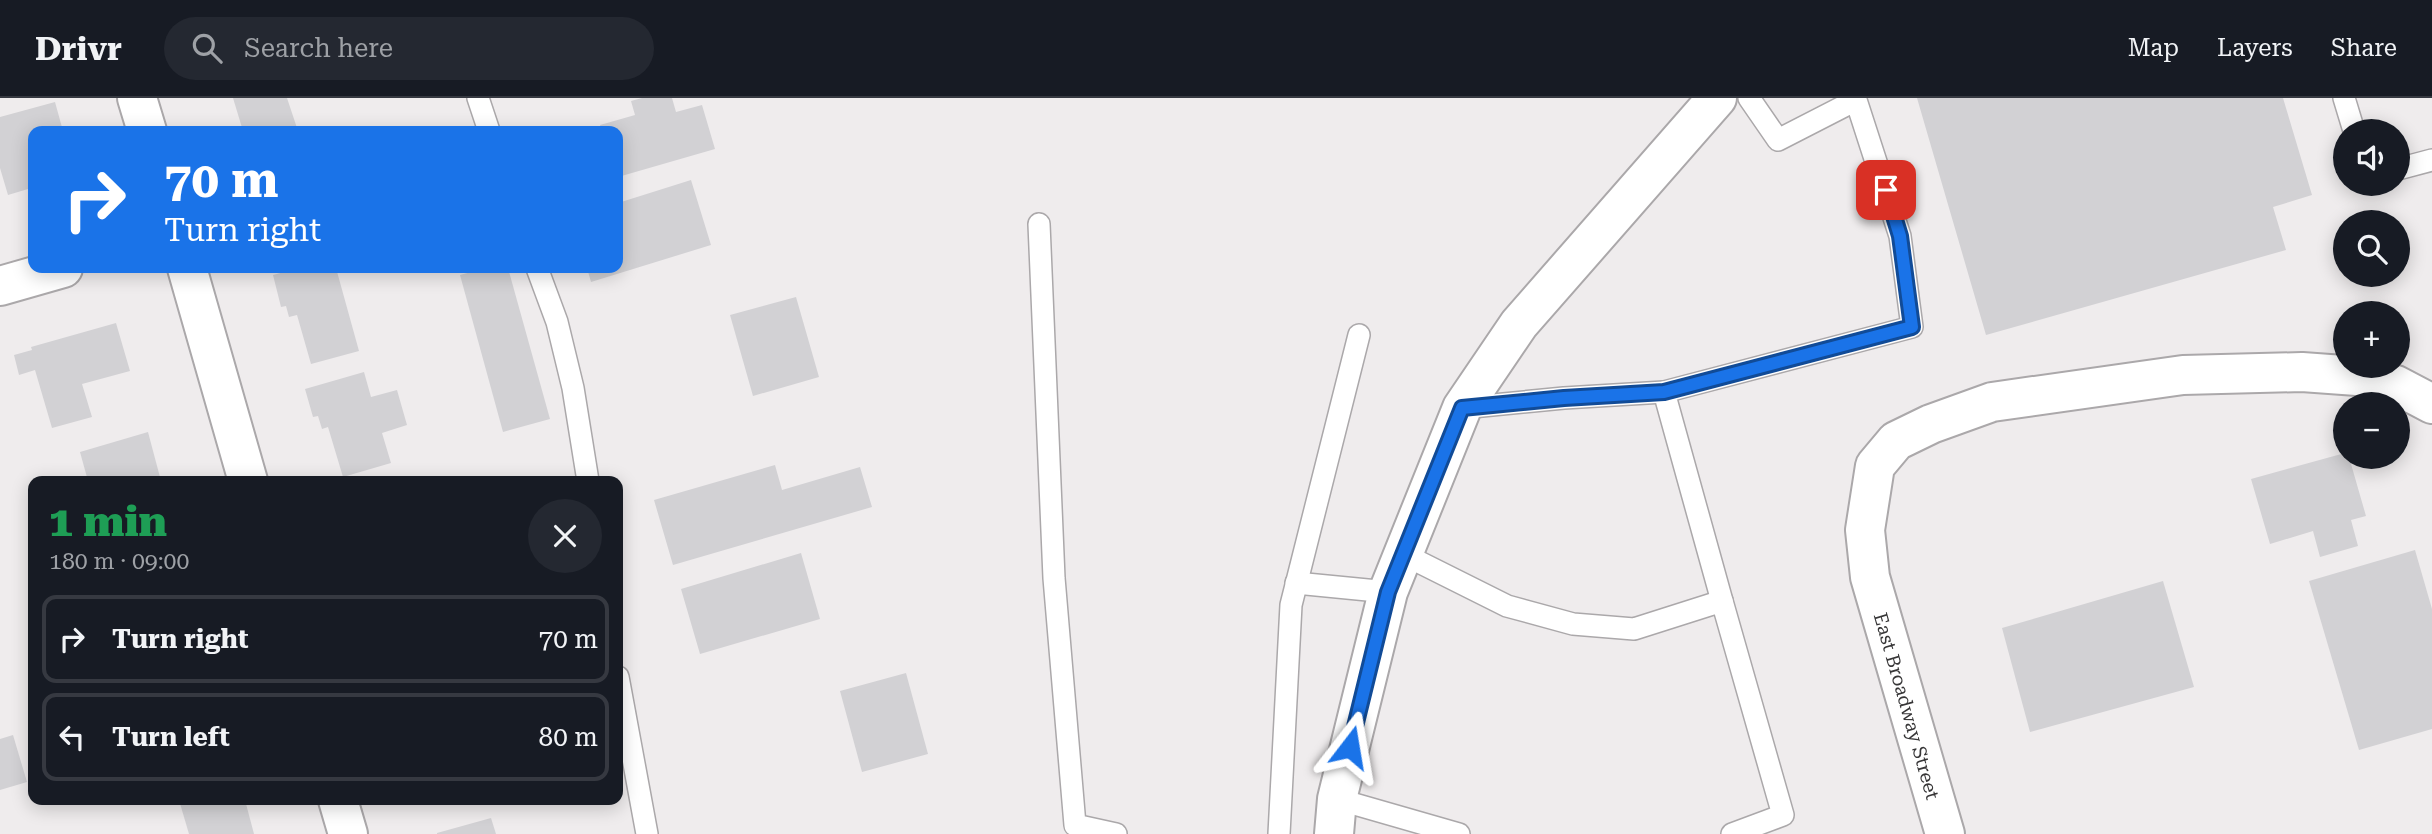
<!DOCTYPE html>
<meta charset="utf-8">
<style>
body{margin:0;font-family:"Roboto Serif",serif;background:#242831;color:#f1f3f6;height:100vh;display:flex;flex-direction:column;font-size:26px;white-space:nowrap}
*{box-sizing:border-box;margin:0}
p{font-size:23px;color:#9ea1a6}
.icon{flex:none;width:38px;height:38px;fill:none;stroke:currentColor;stroke-width:2;stroke-linecap:round;stroke-linejoin:round}
.map{position:relative;flex:1;overflow:hidden}
.side{position:absolute;left:28px;top:378px;width:595px;height:329px;display:flex;flex-direction:column;background:#171b24;border-radius:14px;box-shadow:0 4px 18px #0003}
.side>*{flex:none}
.top-card{position:absolute;left:28px;top:28px;width:595px;height:147px;border-radius:14px;box-shadow:0 4px 18px #0003;background:#1a73e8;color:#fff;overflow:hidden}
.controls{position:absolute;left:2333px;top:21px;display:grid;gap:14px}
.controls a{display:grid;place-items:center;width:77px;height:77px;border-radius:50%;background:#171b24;box-shadow:0 4px 18px #0003;font-size:35px}
.pin{position:absolute;display:grid;place-items:center;width:60px;height:60px;color:#fff;margin:-30px;border-radius:14px;box-shadow:0 4px 10px #0006}
.me{position:absolute;width:77px;margin:-38px;rotate:14deg;stroke-linejoin:round;filter:drop-shadow(0 0 5px #0008)}
.turn{display:flex;align-items:center;gap:24px;height:147px;padding:0 21px;font-size:32px}
.turn .icon{width:91px;height:91px;stroke-width:2.5}
.turn b{display:block;font-size:49px;line-height:60px}
.round{display:grid;place-items:center;flex:none;width:74px;height:74px;border-radius:37px;background:#242831}
.head{display:flex;align-items:center;justify-content:space-between;height:119px;padding:0 21px}
h1{font-size:42px;font-weight:800;line-height:52px;color:#1e9e55}
ul{padding:0;list-style:none}
li{display:flex;align-items:center;gap:21px;height:88px;margin:0 14px 10px;padding:0 7px;border:4px solid #363941;border-radius:14px}
li div{flex:1}
li b{display:block;font-size:26px}
li em{font-style:normal}
header{display:flex;align-items:center;gap:42px;box-sizing:border-box;height:98px;padding:0 35px;background:#171b24;border-bottom:2px solid #363941}
header strong{font-size:33px}
nav{display:flex;gap:38px;margin-inline-start:auto;font-size:24px}
.search{width:490px;height:63px;background:#242831;display:flex;align-items:center;gap:18px;box-sizing:border-box;padding:0 24px;border-radius:38px;color:#9ea1a6;font-size:26px}
.map>svg:first-child{display:block}
.building{fill:#d2d1d4}
.lines{fill:none;stroke-linecap:round;stroke-linejoin:round}
.lane-casing{stroke:#aba8aa;stroke-width:24}
.street-casing{stroke:#aba8aa;stroke-width:42}
.lane{stroke:#fff;stroke-width:21}
.street{stroke:#fff;stroke-width:38}
.route-casing{stroke:#114b97;stroke-width:18}
.route{stroke:#1a73e8;stroke-width:12}
.labels{text-anchor:middle;stroke-width:6;stroke-linejoin:round;paint-order:stroke}
.street-label{font-size:19px;fill:#373637;stroke:#fff}
</style>
<header>
<strong>Drivr</strong>
<div class="search"><svg class="icon" aria-label="search" viewBox="0 0 24 24"><circle cx="10" cy="10" r="6"/><path d="M15 15l6 6"/></svg>Search here</div>
<nav><a>Map</a><a>Layers</a><a>Share</a></nav>
</header>
<div class="map">
<svg width="2432" height="736" viewBox="0 0 2432 736">
<rect width="100%" height="100%" fill="#efeced"/>
<g class="building">
<path d="M233 0H287L297 30 286 33H243Z"/>
<path d="M642 0H672L676 14 702 7 715 51 618 79V33H602L600 27 635 17 631 3Z"/>
<path d="M1917 0H2283L2312 97 2273 109 2286 152 1986 237Z"/>
<path d="M55 4 63 33H33L32 108 28 91 8 97 0 70V19Z"/>
<path d="M691 82 711 147 591 184 587 170H618V105Z"/>
<path d="M299 170H336L359 253 311 266 297 217 289 219 286 208 281 209 273 177Z"/>
<path d="M486 170H508L550 321 503 334 460 177Z"/>
<path d="M796 199 819 279 753 298 730 217Z"/>
<path d="M116 225 130 273 82 286 92 319 52 330 35 272 19 277 14 257 32 252 31 249Z"/>
<path d="M364 274 371 299 397 292 407 327 382 335 391 365 343 379 328 329 322 331 318 318 313 319 305 291Z"/>
<path d="M148 334 161 383H88L80 354Z"/>
<path d="M2345 355V359H2349L2366 418 2351 422 2358 448 2320 459 2313 433 2270 446 2251 381Z"/>
<path d="M775 367 782 392 860 369 872 409 673 467 654 402Z"/>
<path d="M2415 452 2432 511V631L2359 652 2309 483Z"/>
<path d="M801 455 820 521 700 556 681 491Z"/>
<path d="M2163 483 2194 589 2030 634 2002 530Z"/>
<path d="M906 575 928 656 862 674 840 593Z"/>
<path d="M13 637 27 684 0 692V641Z"/>
<path d="M179 702H245L254 736H189Z"/>
<path d="M491 720 496 736H437V735Z"/>
</g>
<g class="lines">
<g class="lane-casing">
<g id="lane">
<path d="M478 0 489 33"/>
<path d="M2344 0 2354 33"/>
<path d="M2398 71 2432 62"/>
<path d="M1039 126 1054 480 1075 727 1116 736"/>
<path d="M537 170 557 224 573 290 588 383"/>
<path d="M1462 310 1564 300 1664 294"/>
<path d="M1403 456 1507 508 1573 526 1634 531 1722 503 1783 717 1732 736"/>
<path d="M1296 485 1388 494"/>
<path d="M1722 503 1664 294 1912 229 1900 138 1856 2 1778 42 1749 0"/>
<path d="M618 579 647 736"/>
<path d="M1337 701 1459 736"/>
<path d="M1279 736 1291 507 1359 237"/>
</g>
</g>
<g class="street-casing">
<g id="street">
<path d="M137 0 147 33"/>
<path d="M187 170 248 383"/>
<path d="M0 188 63 170"/>
<path d="M338 702 348 736"/>
<path d="M1334 736 1337 701 1388 494 1462 310 1519 226 1717 0"/>
<path d="M1945 736 1870 479 1865 432 1875 368 1896 343 1931 326 1992 304 2183 277 2302 274 2357 278 2396 287 2432 306"/>
</g>
</g>
<use href="#lane" class="lane"/>
<use href="#street" class="street"/>
</g>
<g class="lines">
<g class="route-casing">
<path id="route" d="M1350 649 1388 494 1462 310 1564 300 1664 294 1912 229 1900 138 1886 92"/>
</g>
<use href="#route" class="route"/>
</g>
<g class="labels">
<g class="street-label">
<text transform="translate(1907 608) rotate(74)" y="7">East Broadway Street</text>
</g>
</g>
</svg>
<div class="controls">
<a><svg class="icon" aria-label="sound" viewBox="0 0 24 24"><path d="M4 9h4l5-4v14l-5-4H4zM17 9q2 3 0 6"/></svg></a>
<a><svg class="icon" aria-label="search" viewBox="0 0 24 24"><circle cx="10" cy="10" r="6"/><path d="M15 15l6 6"/></svg></a>
<a>+</a>
<a>−</a>
</div>
<div class="pin" style="left:1886px;top:92px;background:#d93025"><svg class="icon" aria-label="arrive" viewBox="0 0 24 24"><path d="M6 21V4h12l-3 4 3 4H6"/></svg></div>
<svg class="me" style="left:1350px;top:649px" viewBox="-20 -20 40 40"><path d="M0-17L14 15 0 8-14 15z" fill="#1a73e8" stroke="#fff" stroke-width="4"/></svg>
<div class="top-card">
<div class="turn"><svg class="icon" aria-label="right" viewBox="0 0 24 24"><path d="M7 20v-9h11M14 6l5 5-5 5"/></svg><div><b>70 m</b>Turn right</div></div>
</div>
<section class="side">
<div class="head"><div><h1>1 min</h1><p>180 m · 09:00</p></div><a class="round"><svg class="icon" aria-label="close" viewBox="0 0 24 24"><path d="M6 6l12 12M18 6L6 18"/></svg></a></div>
<ul>
<li><svg class="icon" aria-label="right" viewBox="0 0 24 24"><path d="M7 20v-9h11M14 6l5 5-5 5"/></svg><div><b>Turn right</b></div><em>70 m</em></li>
<li><svg class="icon" aria-label="left" viewBox="0 0 24 24"><path d="M17 20v-9H6M10 6l-5 5 5 5"/></svg><div><b>Turn left</b></div><em>80 m</em></li>
</ul>
</section>
</div>
